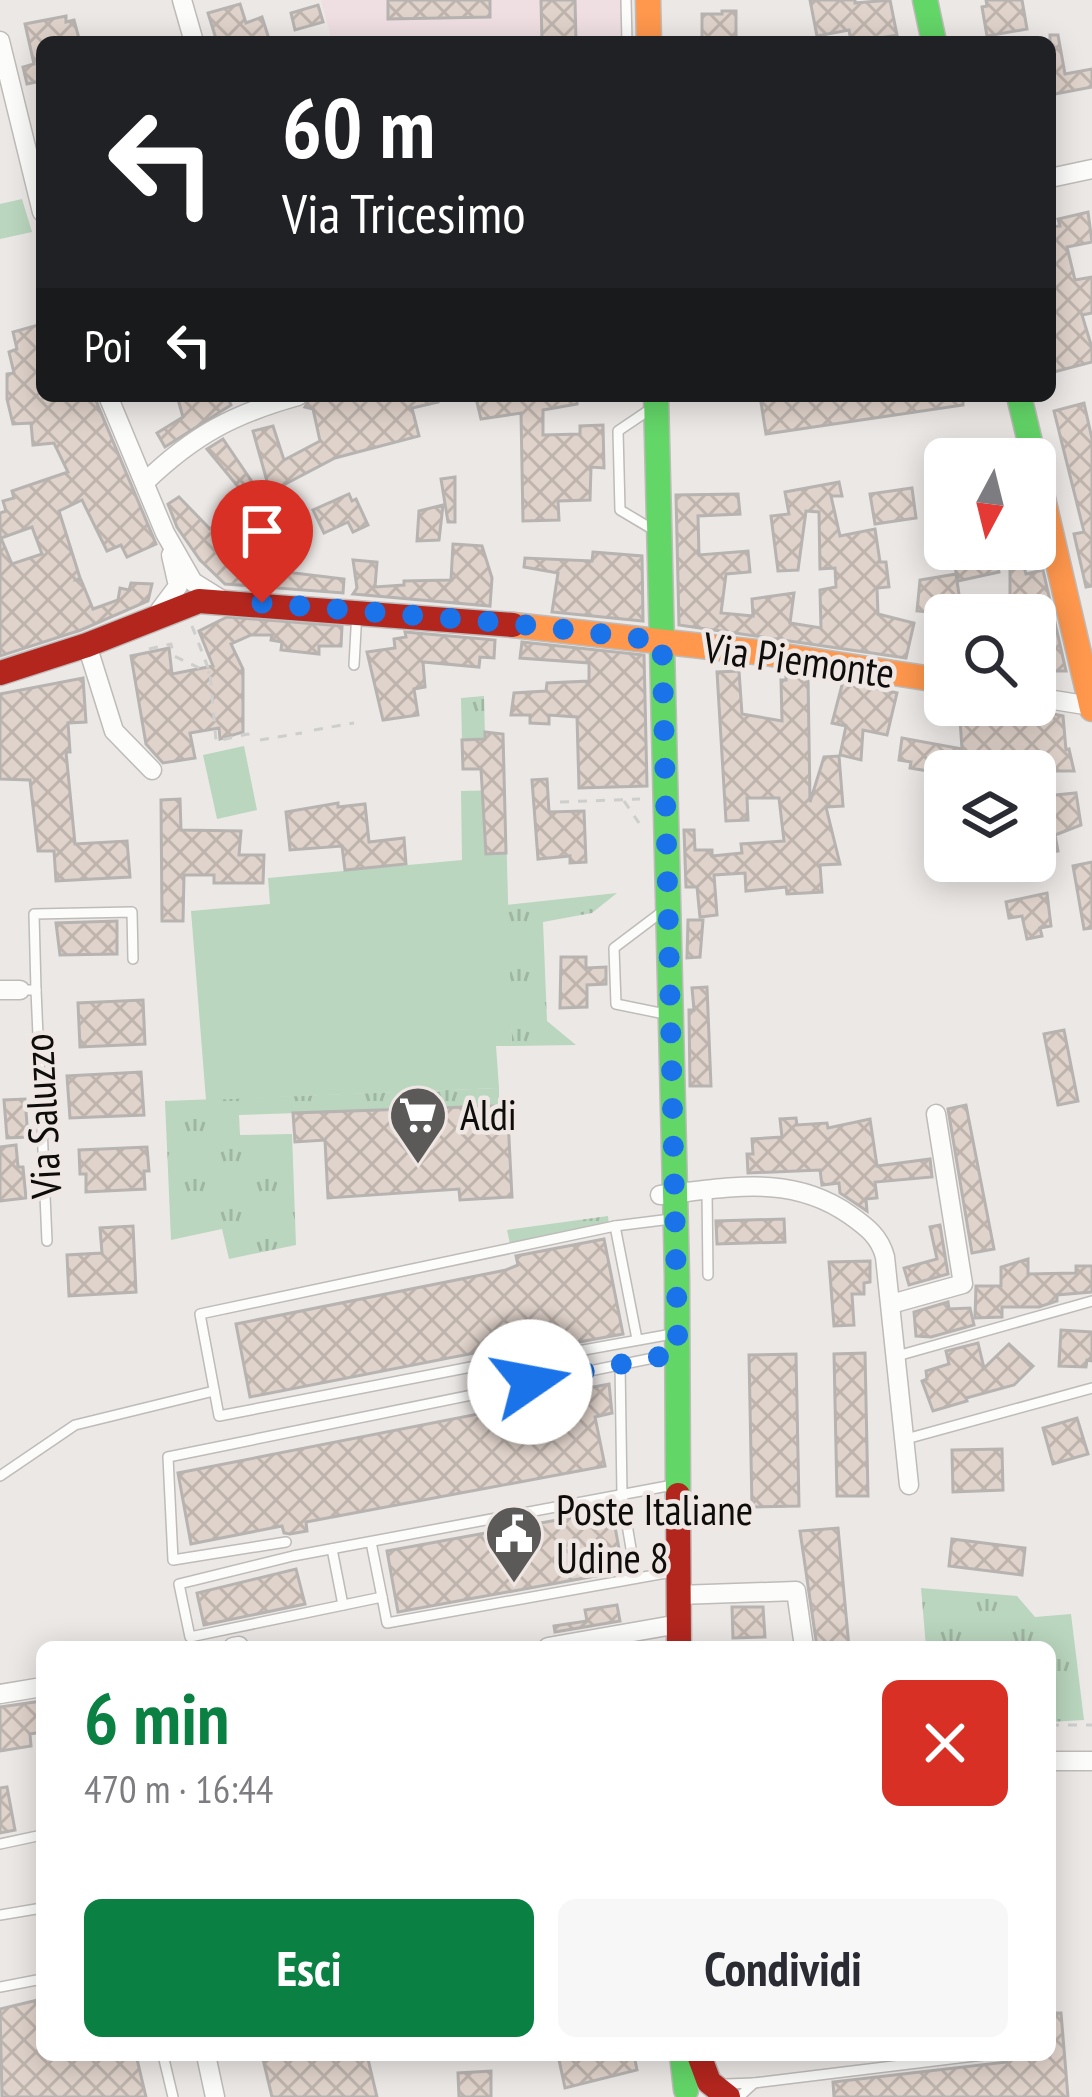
<!DOCTYPE html>
<html lang="it">
<meta charset="utf-8">
<style>
body{margin:0;font-family:"PT Sans Narrow",sans-serif;background:#f7f7f7;color:#2b2b33;height:100vh;display:flex;flex-direction:column;font-size:45px;white-space:nowrap}
*{box-sizing:border-box;margin:0}
p{font-size:39px;color:#7c7c81}
.icon{flex:none;width:66px;height:66px;fill:none;stroke:currentColor;stroke-width:2;stroke-linecap:round;stroke-linejoin:round}
.map{position:relative;flex:1;overflow:hidden}
.side{position:absolute;left:36px;top:1641px;width:1020px;height:420px;display:flex;flex-direction:column;background:#fff;border-radius:18px;box-shadow:0 6px 30px #0003}
.side>*{flex:none}
.banner{position:absolute;left:36px;top:36px;width:1020px;height:366px;border-radius:18px;box-shadow:0 6px 30px #0003;background:#202124;color:#fff;overflow:hidden}
.needle{width:78px;rotate:187deg}
.buttons{position:absolute;left:924px;top:438px;display:grid;gap:24px}
.buttons a{display:grid;place-items:center;width:132px;height:132px;border-radius:18px;background:#fff;box-shadow:0 6px 30px #0003;font-size:60px}
.pin{position:absolute;display:grid;place-items:center;width:102px;height:102px;color:#fff;margin:-123px -51px;border-radius:50% 50% 50% 0;rotate:-45deg;box-shadow:0 0 12px #0007}
.pin .icon{rotate:45deg}
.me{position:absolute;width:132px;margin:-66px;rotate:78deg;stroke-linejoin:round;filter:drop-shadow(0 0 9px #0008)}
.turn{display:flex;align-items:center;gap:42px;height:252px;padding:0 48px;font-size:54px}
.turn .icon{width:156px;height:156px;stroke-width:2.5}
.turn b{display:block;font-size:84px;line-height:102px}
.then{display:flex;align-items:center;height:114px;padding:0 48px;background:#0003;gap:24px;font-size:45px}
.round{display:grid;place-items:center;flex:none;width:126px;height:126px;border-radius:18px;background:#f7f7f7}
.summary{display:flex;align-items:center;justify-content:space-between;height:204px;padding:0 48px}
h1{font-size:72px;font-weight:800;line-height:90px;color:#0b8043}
.action{display:flex;gap:24px;margin-top:auto;padding:24px 48px}
.action a{flex:1;height:138px;border-radius:18px;background:#0b8043;color:#fff;font-size:48px;font-weight:800;line-height:138px;text-align:center}
.action a+a{background:#f7f7f7;color:#2b2b33}
.map>svg:first-child{display:block}
.education{fill:#efdfe2}
.grass{fill:url(#grass-tufts)}
.garden{fill:#bad6be}
.building{fill:url(#building-cross-hatch);stroke:#b6b3b1;stroke-width:3;fill-rule:evenodd}
.lines{fill:none;stroke-linecap:round;stroke-linejoin:round}
.lane-casing{stroke:#bebbb9;stroke-width:12}
.street-casing{stroke:#bebbb9;stroke-width:21}
.fast-casing{stroke:#bebbb9;stroke-width:27}
.slow-casing{stroke:#bebbb9;stroke-width:27}
.jam-casing{stroke:#bebbb9;stroke-width:27}
.path{stroke:#cececc;stroke-width:3;stroke-dasharray:9 9;stroke-linecap:butt}
.lane{stroke:#fcfcfb;stroke-width:9}
.street{stroke:#fcfcfb;stroke-width:18}
.fast{stroke:#63d668;stroke-width:24}
.slow{stroke:#ff974d;stroke-width:24}
.jam{stroke:#b3261e;stroke-width:24}
.route{stroke:#1a73e8;stroke-width:21;stroke-dasharray:0 37.8}
.labels{text-anchor:middle;stroke-width:9;stroke-linejoin:round;paint-order:stroke}
.street-label{font-size:42px;fill:#0f0d0b;stroke:#efe7e3}
.poi-label{font-size:42px;fill:#0f0d0b;stroke:#efe7e3;text-anchor:start}
</style>
<div class="map">
<svg width="1092" height="2097" viewBox="0 0 1092 2097">
<defs>
<pattern id="grass-tufts" width="24" height="20" patternUnits="userSpaceOnUse" patternTransform="scale(3)"><rect width="24" height="20" fill="#bad6be"/><path d="M3 7l-1-3M5 7V3M7 7l1-3M15 17l-1-3M17 17v-4M19 17l1-3" fill="none" stroke="#9fb6a2"/></pattern>
<pattern id="building-cross-hatch" width="8" height="8" patternUnits="userSpaceOnUse" patternTransform="scale(3)"><rect width="8" height="8" fill="#e0d3cb"/><path d="M0 0l8 8M0 8l8-8" fill="none" stroke="#bfb4ad"/></pattern>
</defs>
<rect width="100%" height="100%" fill="#ece8e6"/>
<path class="education" d="M321 0H629L631 42H332Z"/>
<g class="grass">
<path d="M484 696 485 739 462 740 461 698Z"/>
<path d="M617 893 592 913 543 922 547 1021 576 1045 512 1046 505 905Z"/>
<path d="M499 1088V1106L239 1115 240 1135 292 1134 296 1245 229 1259 222 1229 171 1240 165 1101Z"/>
<path d="M608 1216 609 1225 510 1244 507 1230Z"/>
<path d="M921 1588 1017 1596 1035 1617 1071 1614 1084 1720 1050 1722V1647H926Z"/>
</g>
<g class="garden">
<path d="M22 199 32 232 0 239V204Z"/>
<path d="M244 746 257 810 217 819 203 755Z"/>
<path d="M505 790 512 1046H496L499 1088 206 1100 191 911 270 904 268 878 462 860 461 791Z"/>
</g>
<g class="building">
<path d="M388 0H490V17L388 19Z"/>
<path d="M541 0H575L576 42H542Z"/>
<path d="M810 0H855V3L890 0 897 35 858 42H851L849 30 817 36Z"/>
<path d="M986 0H1022L1027 29 987 36 982 7 987 6Z"/>
<path d="M240 4 246 23 262 17 270 42H217L208 13Z"/>
<path d="M318 5 323 22 295 30 291 13Z"/>
<path d="M722 11H736V42H702V14H722Z"/>
<path d="M66 16V22L74 20 80 42H42L41 81 27 84 23 67 34 64 25 24Z"/>
<path d="M1050 35H1058L1065 74 1092 69V87L1050 95Z"/>
<path d="M1088 212 1092 242 1067 247 1075 280 1092 277V313L1082 315 1092 348V362L1050 373V227L1060 226 1058 219Z"/>
<path d="M42 324 43 398 94 396 156 544 127 557 121 545 107 551 82 500 59 511 80 578 77 580H81L93 609 118 600 120 588 129 590 131 583 152 584 148 601 81 630 0 656V513L6 511 3 501 14 498 12 491 68 472 54 443 33 445 31 423 13 424 7 399V374L14 373 9 352 17 349 13 332ZM32 527 42 554 12 564 1 538Z"/>
<path d="M177 396H227L231 405 165 447 157 433 183 417Z"/>
<path d="M311 396H437L438 402 412 408 419 436 335 458 270 492 253 431 273 426 284 460 320 441 313 409 305 407Z"/>
<path d="M488 396H577V404L543 410V435L580 434V426L603 425 604 468 591 467 590 500 558 501 559 520 523 521 521 413 481 419 476 398Z"/>
<path d="M760 396H963V405L766 434Z"/>
<path d="M1084 403 1092 439V586L1086 587 1074 534 1084 532 1054 411Z"/>
<path d="M223 439 276 517 268 523 207 449Z"/>
<path d="M455 477V522H448L441 479Z"/>
<path d="M839 482 842 496H831L840 536 875 529 880 562H886L889 587 877 588 878 614 914 623 906 658 679 625 676 495 738 494 740 514 698 516 699 555 748 551 750 572 726 574 721 613 753 616 752 599 794 593 790 623 821 628 820 590 836 587 835 568 820 569 819 512 806 511 798 570 778 571 771 516 789 514 785 492Z"/>
<path d="M912 488 916 518 875 524 870 494Z"/>
<path d="M349 494 352 501 356 499 368 525 353 532 348 522 324 533 313 510Z"/>
<path d="M179 497 210 529 242 500 264 520 232 553 267 586 268 572H286L344 579 343 593 225 584 200 560 177 527 168 504Z"/>
<path d="M443 505 439 540 417 541 419 511Z"/>
<path d="M453 544 482 546 492 578 490 606 353 594 357 588 353 560 377 562 375 587 404 585V581L451 580Z"/>
<path d="M951 549H994L999 572 958 581Z"/>
<path d="M593 552 642 556 643 621 552 612 558 573 524 567 525 558 592 561Z"/>
<path d="M1023 564 1026 574 1043 570 1066 671H1053L1054 685 1035 684V615H1010V567Z"/>
<path d="M956 574 962 615 917 611 920 580Z"/>
<path d="M227 617 342 626 341 646H319V654L281 650 282 642 271 640 272 635H251L231 644 243 669V732L220 739 219 728 190 733 195 758 163 763 146 744 131 656 169 648 172 674 213 666 199 631Z"/>
<path d="M405 632 495 640 494 658 480 657 479 667 423 662 425 687 414 689 418 715 383 720 367 652 395 648 394 639 406 637Z"/>
<path d="M522 642 644 655 647 786 579 788 577 717 549 715V724L530 723V715H511L514 693 546 691 547 683 589 681V663L520 658Z"/>
<path d="M739 671 742 714 782 721 781 680H786V672L808 676 810 802 824 757 839 756 843 806 826 807 840 864 820 865 822 892 805 893 787 894 786 887 746 891 745 873 714 875 717 915 700 917 697 887H686L684 830H694L695 850H712V856L742 853 741 844 784 841 779 798H747L748 820 726 821 717 672Z"/>
<path d="M83 678 86 722 68 723 70 752H66L75 844 127 841 130 877 56 881 54 851H38L30 780 0 779V694Z"/>
<path d="M843 681 897 693 887 735 863 730 861 760 840 755 846 726 832 723Z"/>
<path d="M959 705H1001L1022 710 1021 707 1063 716 1066 750 1069 749 1074 771H945V777L927 775 928 771 910 768 911 762 899 760 902 738 962 749Z"/>
<path d="M485 732 503 734 506 853 486 854 481 769H463L462 740 485 739Z"/>
<path d="M547 779 549 812 584 811 586 862 570 863V856L538 859 532 780Z"/>
<path d="M1076 793 1081 825 1055 835 1058 851 1043 853 1035 797Z"/>
<path d="M180 799 181 830 241 831 239 855H264L263 883H214V875H184L183 921H162L161 800Z"/>
<path d="M338 803V807L365 804 369 842 404 838 406 864 345 870 342 846 290 850 286 812Z"/>
<path d="M1092 862V928L1084 929 1073 866Z"/>
<path d="M1047 893 1051 926 1040 928 1042 936 1027 939 1022 916 1009 918 1006 902Z"/>
<path d="M688 920H703L700 957 687 958Z"/>
<path d="M117 921V954L60 955 56 923Z"/>
<path d="M561 957H586V968L606 967V984L587 985V1007L560 1008Z"/>
<path d="M707 987 711 1086H690L689 1010H694L692 988Z"/>
<path d="M143 1000 145 1044 80 1047 78 1003Z"/>
<path d="M1064 1030 1078 1101 1058 1105 1044 1034Z"/>
<path d="M141 1072 144 1115 70 1118 67 1076Z"/>
<path d="M25 1099 28 1137 7 1138 4 1100Z"/>
<path d="M966 1105 994 1249 972 1253 948 1109Z"/>
<path d="M495 1106 496 1119H508L512 1197 460 1200 459 1189 328 1198 325 1140 295 1142 293 1113Z"/>
<path d="M796 1118 797 1125 827 1123 828 1128 870 1119 877 1166 930 1159 932 1177 875 1182 877 1198 866 1199 867 1211 840 1193 839 1183 822 1185 820 1170 748 1173 747 1154H753L752 1139 782 1137 780 1119Z"/>
<path d="M16 1145 18 1167H23L26 1198 0 1201V1147Z"/>
<path d="M147 1147 149 1171H144L145 1189 86 1192V1174H80L79 1150Z"/>
<path d="M784 1219 785 1242 717 1244 716 1221Z"/>
<path d="M940 1225 948 1274 909 1285 904 1268 937 1259 930 1227Z"/>
<path d="M133 1226 136 1292 69 1296 67 1255 102 1253 100 1228Z"/>
<path d="M604 1239 623 1334 535 1350 534 1344H520L250 1397 236 1324 506 1270 518 1265 516 1256Z"/>
<path d="M1028 1259V1274L1076 1273V1266H1092V1292L1057 1295V1301L1039 1307H1002V1317L975 1318 976 1286H1001V1267Z"/>
<path d="M870 1261V1282L864 1283V1294H852L854 1325 834 1326 829 1262Z"/>
<path d="M948 1302 949 1309 970 1308 974 1325 931 1337 916 1336 914 1312Z"/>
<path d="M1061 1330 1092 1332V1361L1087 1360 1086 1367 1059 1366Z"/>
<path d="M978 1343 984 1368 1009 1344 1033 1366 1014 1385 966 1398 967 1401 933 1411 922 1381 927 1379 926 1371 949 1364 946 1351Z"/>
<path d="M865 1353 868 1496H837L834 1354Z"/>
<path d="M796 1354 799 1506 752 1507 749 1355Z"/>
<path d="M609 1384 612 1413 595 1417 605 1466 306 1522 307 1531 290 1534 284 1533 282 1526 191 1544 178 1473 590 1392 589 1388Z"/>
<path d="M1077 1418 1088 1454 1053 1464 1043 1428Z"/>
<path d="M1002 1449 1003 1490 953 1492 952 1450Z"/>
<path d="M612 1510 623 1571 398 1612 387 1551Z"/>
<path d="M838 1528 849 1647H817L800 1531Z"/>
<path d="M952 1539 1025 1548 1022 1575 949 1566Z"/>
<path d="M296 1569 305 1604 204 1625 197 1593Z"/>
<path d="M617 1605 620 1621 555 1632 554 1626 587 1621 585 1610Z"/>
<path d="M732 1607H763L765 1637 733 1638Z"/>
<path d="M42 1701V1732L30 1734 31 1746 0 1751V1707Z"/>
<path d="M7 1787 15 1830 0 1833V1788Z"/>
<path d="M42 1999V2055H136L146 2097H2L0 2009Z"/>
<path d="M1050 2013H1061L1068 2097H834L833 2082 1007 2062 1006 2055H1050Z"/>
<path d="M262 2055H367L377 2097H272Z"/>
<path d="M558 2055H634L637 2070 565 2088Z"/>
<path d="M491 2071V2097H459L458 2073Z"/>
</g>
<g class="lines">
<g class="lane-casing">
<g id="lane">
<path d="M626 0 627 42"/>
<path d="M652 408 618 431 620 510 652 529"/>
<path d="M354 665 357 611"/>
<path d="M663 911 614 948 616 1004 660 1013 664 1008"/>
<path d="M20 990H36L47 1241"/>
<path d="M36 990 34 914 132 912 133 959"/>
<path d="M707 1191 708 1275"/>
<path d="M671 1219 615 1226 200 1314 219 1416 507 1360 534 1359 672 1334"/>
<path d="M615 1226 637 1339"/>
<path d="M897 1356 1092 1301"/>
<path d="M620 1363 622 1495 636 1578"/>
<path d="M906 1439 1092 1388"/>
<path d="M0 1476 75 1425 214 1391"/>
<path d="M673 1485 293 1556 179 1584 190 1637 382 1597 387 1623 677 1571"/>
<path d="M286 1542 173 1560 168 1457 673 1354"/>
<path d="M371 1542 382 1597"/>
<path d="M332 1549 343 1605"/>
<path d="M0 1844 42 1835"/>
<path d="M0 1915 42 1908"/>
<path d="M0 1987 42 1979"/>
<path d="M163 2055 173 2097"/>
<path d="M754 2083 983 2055"/>
<path d="M726 2084 754 2083 739 2097"/>
</g>
</g>
<g class="street-casing">
<g id="street">
<path d="M182 0 194 42"/>
<path d="M0 41 42 212"/>
<path d="M1050 178 1092 169"/>
<path d="M108 396 165 533 193 582 222 600"/>
<path d="M145 482C194 435 233 414 298 396"/>
<path d="M160 610 178 586 171 555"/>
<path d="M87 645 114 731 152 770"/>
<path d="M1035 697 1091 706"/>
<path d="M0 990H20"/>
<path d="M660 1195C728 1188 791 1173 850 1215 867 1227 880 1237 885 1257L909 1485"/>
<path d="M891 1304 963 1284 936 1114"/>
<path d="M678 1595 796 1591 804 1647"/>
<path d="M233 1647 239 1646"/>
<path d="M548 1647 679 1624"/>
<path d="M0 1694 42 1687"/>
<path d="M1050 1761H1092"/>
<path d="M206 2055 215 2097"/>
</g>
</g>
<g class="fast-casing">
<g id="fast">
<path d="M925 0 934 42"/>
<path d="M656 396 677 1276 678 1495"/>
<path d="M1019 396 1034 459"/>
<path d="M682 2055 686 2090"/>
</g>
</g>
<g class="slow-casing">
<g id="slow">
<path d="M648 0 649 42"/>
<path d="M1035 464 1092 709"/>
<path d="M513 625 765 653 945 681"/>
</g>
</g>
<g class="jam-casing">
<g id="jam">
<path d="M0 673 87 645 199 601 513 625"/>
<path d="M678 1495 679 1647"/>
<path d="M699 2055 709 2082 728 2097"/>
</g>
</g>
<g class="path">
<path d="M192 626 210 673 216 741 248 734 249 742"/>
<path d="M149 649 171 644 174 656 210 673"/>
<path d="M314 730 354 723"/>
<path d="M260 740 302 733"/>
<path d="M624 801 639 823"/>
<path d="M560 802 640 799"/>
<path d="M1050 1725H1092"/>
</g>
<use href="#lane" class="lane"/>
<use href="#street" class="street"/>
<use href="#fast" class="fast"/>
<use href="#slow" class="slow"/>
<use href="#jam" class="jam"/>
</g>
<g class="lines">
<path class="route" d="M262 603 518 624 662 641 678 1353 530 1382"/>
</g>
<defs>
<g id="supermarket-pin" transform="scale(3)"><path d="M0 17L-7.5 6A9.5 9.5 0 1 1 7.5 6Z" fill="#5c5a58" stroke="#efe7e3"/><path d="M-6-5.5h2.5l.6 2H6L4.5 2H-2.5L-4.4-4H-6ZM-1.5 3.2a1.3 1.3 0 1 0 .1 0ZM3 3.2a1.3 1.3 0 1 0 .1 0Z" fill="#fff"/></g>
<g id="civic-pin" transform="scale(3)"><path d="M0 17L-7.5 6A9.5 9.5 0 1 1 7.5 6Z" fill="#5c5a58" stroke="#efe7e3"/><path d="M-.6-6.5H3V-4.5H.6V-3L4-1V1h2V6H-6V1h2V-1L-.6-3ZM-1.2 2.5V6h2.4V2.5Z" fill="#fff"/></g>
</defs>
<g fill-rule="evenodd">
<use href="#supermarket-pin" x="418" y="1115"/>
<use href="#civic-pin" x="514" y="1534"/>
</g>
<g class="labels">
<g class="street-label">
<text transform="translate(799 660) rotate(8)" y="15">Via Piemonte</text>
<text transform="translate(42 1116) rotate(-93)" y="15">Via Saluzzo</text>
</g>
<g class="poi-label">
<text x="460" y="1130">Aldi</text>
<text x="556" y="1525">Poste Italiane<tspan x="556" dy="48">Udine 8</tspan></text>
</g>
</g>
</svg>
<div class="buttons">
<a><svg class="needle" viewBox="-14 -14 28 28"><path d="M0-13l5 13h-10z" fill="#e53935"/><path d="M0 13l5-13h-10z" fill="#7c7c81"/></svg></a>
<a><svg class="icon" aria-label="search" viewBox="0 0 24 24"><circle cx="10" cy="10" r="6"/><path d="M15 15l6 6"/></svg></a>
<a><svg class="icon" aria-label="layers" viewBox="0 0 24 24"><path d="M12 4l9 5-9 5-9-5zM3 14l9 5 9-5"/></svg></a>
</div>
<div class="pin" style="left:262px;top:603px;background:#d93025"><svg class="icon" aria-label="arrive" viewBox="0 0 24 24"><path d="M6 21V4h12l-3 4 3 4H6"/></svg></div>
<svg class="me" style="left:530px;top:1382px" viewBox="-20 -20 40 40"><circle r="19" fill="#fff"/><path d="M0-13L10 11 0 6-10 11z" fill="#1a73e8"/></svg>
<div class="banner">
<div class="turn"><svg class="icon" aria-label="left" viewBox="0 0 24 24"><path d="M17 20v-9H6M10 6l-5 5 5 5"/></svg><div><b>60 m</b>Via Tricesimo</div></div>
<div class="then">Poi<svg class="icon" aria-label="left" viewBox="0 0 24 24"><path d="M17 20v-9H6M10 6l-5 5 5 5"/></svg></div>
</div>
<section class="side">
<div class="summary"><div><h1>6 min</h1><p>470 m · 16:44</p></div><a class="round" style="background:#d93025;color:#fff"><svg class="icon" aria-label="close" viewBox="0 0 24 24"><path d="M6 6l12 12M18 6L6 18"/></svg></a></div>
<div class="action"><a>Esci</a><a>Condividi</a></div>
</section>
</div>
